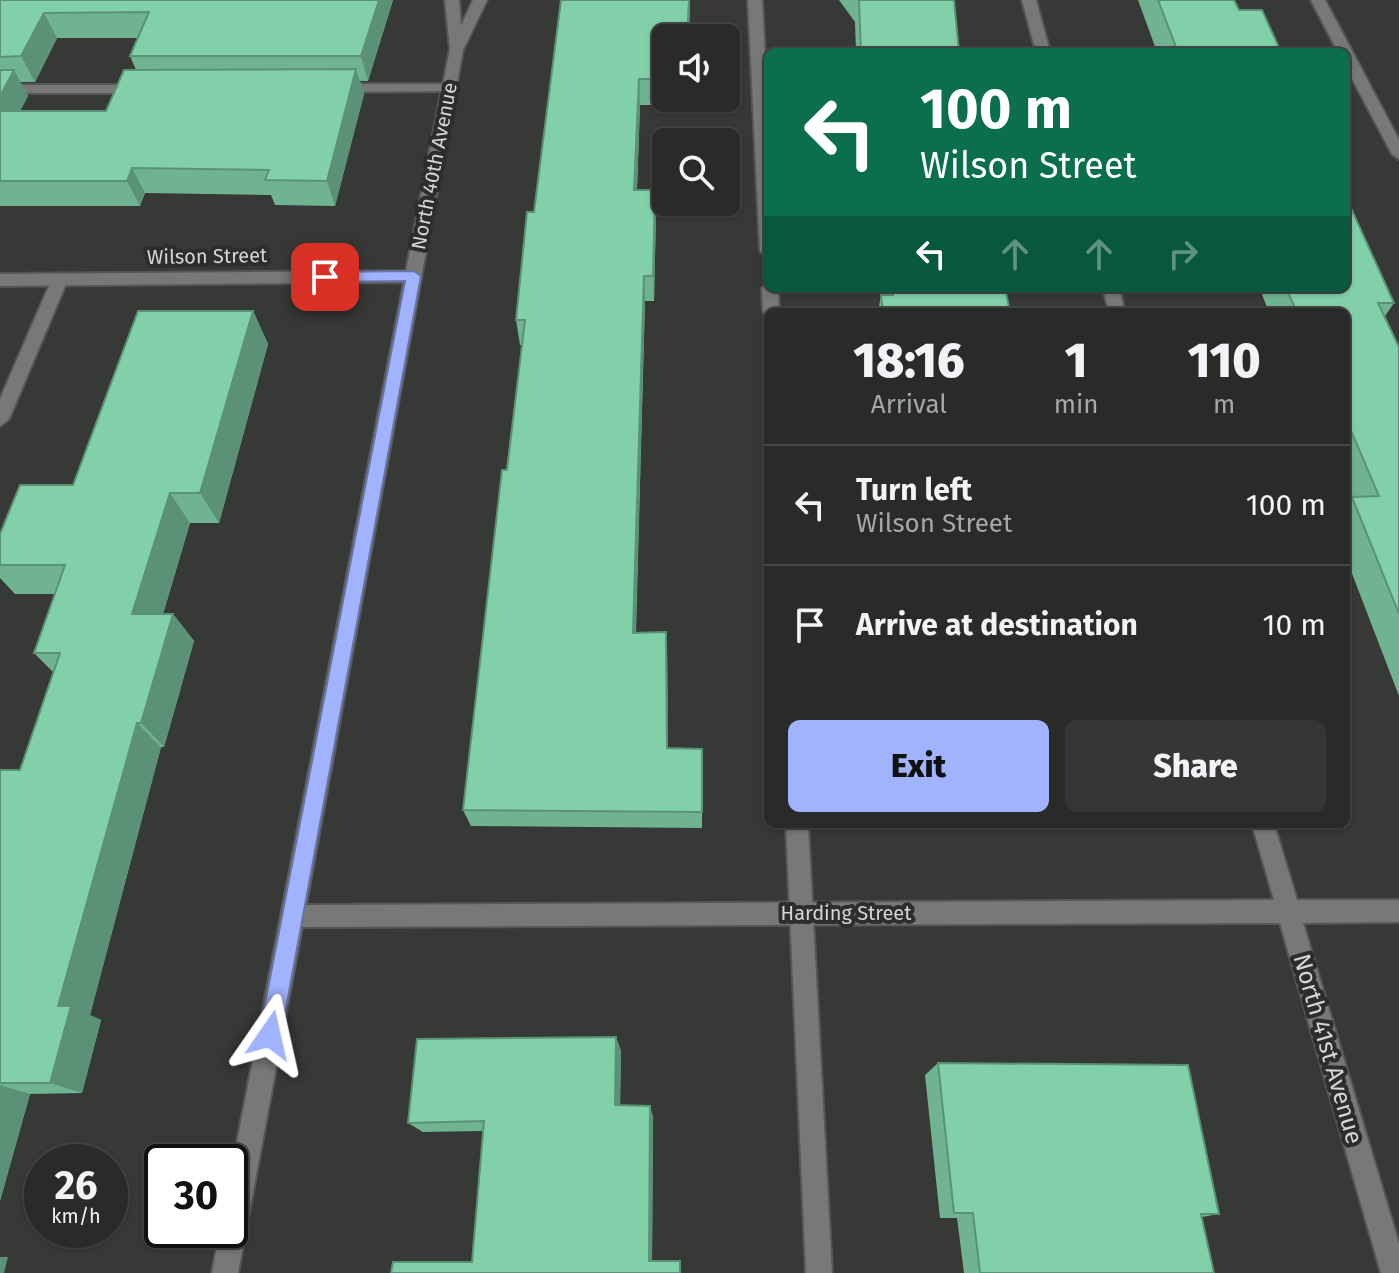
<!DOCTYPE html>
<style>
body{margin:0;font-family:"Fira Sans",sans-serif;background:#343734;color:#f1f3f6;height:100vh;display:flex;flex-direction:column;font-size:30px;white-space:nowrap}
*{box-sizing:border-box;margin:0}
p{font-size:26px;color:#a5a7a8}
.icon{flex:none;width:44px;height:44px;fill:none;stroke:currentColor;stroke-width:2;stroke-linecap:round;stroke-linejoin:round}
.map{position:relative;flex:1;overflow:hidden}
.drawer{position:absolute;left:764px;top:308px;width:586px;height:520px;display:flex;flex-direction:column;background:#282b28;border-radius:12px;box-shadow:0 2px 6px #0004,0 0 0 2px #444745}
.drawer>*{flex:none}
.top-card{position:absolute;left:764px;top:48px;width:586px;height:244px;border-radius:12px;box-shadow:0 2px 6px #0004,0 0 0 2px #444745;background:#0b6e4f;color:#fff;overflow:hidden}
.buttons{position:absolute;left:652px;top:24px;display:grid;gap:16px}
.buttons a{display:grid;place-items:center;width:88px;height:88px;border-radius:12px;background:#282b28;box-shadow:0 2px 6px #0004,0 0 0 2px #444745;font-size:40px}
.speed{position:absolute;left:24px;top:1144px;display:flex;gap:16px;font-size:40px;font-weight:700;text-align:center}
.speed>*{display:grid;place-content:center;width:104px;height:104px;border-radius:50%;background:#282b28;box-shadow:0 2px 6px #0004,0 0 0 2px #444745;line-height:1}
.speed small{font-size:20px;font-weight:400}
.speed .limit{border:4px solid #111;border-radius:12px;background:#fff;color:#111}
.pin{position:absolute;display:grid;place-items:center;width:68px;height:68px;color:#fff;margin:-34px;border-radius:16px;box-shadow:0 4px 12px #0006}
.me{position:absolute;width:88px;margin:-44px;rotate:11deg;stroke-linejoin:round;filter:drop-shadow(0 0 6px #0008)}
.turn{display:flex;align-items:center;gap:28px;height:168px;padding:0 24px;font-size:36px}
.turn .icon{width:104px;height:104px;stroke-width:2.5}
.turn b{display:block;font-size:56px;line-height:68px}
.lanes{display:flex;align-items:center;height:76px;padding:0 24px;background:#0003;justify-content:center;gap:40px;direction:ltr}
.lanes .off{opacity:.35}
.eta{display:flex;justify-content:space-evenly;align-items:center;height:136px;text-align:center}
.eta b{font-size:48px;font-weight:800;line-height:56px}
.primary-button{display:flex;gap:16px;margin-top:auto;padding:16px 24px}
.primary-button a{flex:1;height:92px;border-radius:12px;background:#a1b3fd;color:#111;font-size:32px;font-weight:800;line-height:92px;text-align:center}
.primary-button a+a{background:#343734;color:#f1f3f6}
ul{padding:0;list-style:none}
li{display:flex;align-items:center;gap:24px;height:120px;padding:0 24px;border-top:2px solid #444745}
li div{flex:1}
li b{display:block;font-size:30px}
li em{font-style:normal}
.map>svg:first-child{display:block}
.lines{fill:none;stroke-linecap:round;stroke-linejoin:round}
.service-casing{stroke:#555754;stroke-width:4}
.minor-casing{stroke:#555754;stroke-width:4}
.service{fill:#767975;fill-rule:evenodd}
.minor{fill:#767975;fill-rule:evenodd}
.wall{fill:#70b392;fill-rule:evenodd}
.shaded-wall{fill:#5b9277}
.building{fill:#82d0aa;stroke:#5b9277;stroke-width:2}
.route{fill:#a1b3fd;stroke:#6974a4;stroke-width:2}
.labels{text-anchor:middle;stroke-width:8;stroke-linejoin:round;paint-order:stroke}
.street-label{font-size:20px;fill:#d6d7d5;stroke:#2c2e2b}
.near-street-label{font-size:24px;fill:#d6d7d5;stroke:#2c2e2b}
</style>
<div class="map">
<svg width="1399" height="1273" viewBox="0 0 1399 1273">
<rect width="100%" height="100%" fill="#363935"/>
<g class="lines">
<g class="service-casing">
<g id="service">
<path d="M748 0H762L768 113V256L760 251Z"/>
<path d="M1311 0H1325L1399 140V159L1392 154 1346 67V52H1338Z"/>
<path d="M449 84 456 88 454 91 337 92 330 88 337 84Z"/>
<path d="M0 85H141L148 89 141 93H0Z"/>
<path d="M60 273 68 279 9 419 0 426V399L52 279Z"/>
<path d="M768 283V288H778L779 312H768V317L763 312 762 288Z"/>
<path d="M786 824H808L832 1273H806Z"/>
</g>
</g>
<g class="minor-casing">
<g id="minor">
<path d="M445 0H459L461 26 473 0H487L463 50 306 905 1274 900 1252 824H1274L1297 900H1399V922L1303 923 1399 1244V1273H1381L1280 923 302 927 238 1273H212L220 1230H230V1178L404 282 0 286V274L406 271 450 49Z"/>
<path d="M1022 0H1036L1050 52H1036Z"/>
<path d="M1103 288H1119L1125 312H1109Z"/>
</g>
</g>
<use href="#service" class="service"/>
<use href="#minor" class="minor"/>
</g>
<g class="wall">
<path d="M0 0H393L368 81H360L364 94 335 206 275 205 271 195 145 193 140 206H0ZM57 38H138L130 56 136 70 106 111H20L28 96 20 82H35Z"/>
<path d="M561 0H690L689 38H666V98H686V105H640L637 190H655L656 215 654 301H645L636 633 667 652 668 748 702 749V828L471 826 463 810 522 345H520L516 320 534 212Z"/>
<path d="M839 0H954L959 52H856L855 22Z"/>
<path d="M1138 0H1234L1239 10 1281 52H1157Z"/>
<path d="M882 288H1005L1010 312H878L881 295H883Z"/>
<path d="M1242 288H1346L1394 303 1385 316 1399 347V696L1346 558V504L1350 500 1346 491V312H1269L1261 292 1243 293Z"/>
<path d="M253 311 268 344 219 523H190L163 614H173L194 641 164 747H161L90 1015 101 1020 82 1093 30 1094 0 1201V770H20L53 672 34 653 55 594H15L0 578V534L73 485Z"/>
<path d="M616 1037 621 1051 620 1105 653 1116 652 1261H680L681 1273H391L472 1262 483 1131 423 1132 408 1123Z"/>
<path d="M938 1063 1219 1214 1202 1217 1214 1273H964L957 1218H940L925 1075Z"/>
</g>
<g class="shaded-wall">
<path d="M379 0H393L368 81 361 56Z"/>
<path d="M689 0H690L689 38H687Z"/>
<path d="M44 13 57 38 35 82 21 56Z"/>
<path d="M356 69 364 94 335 206 327 181Z"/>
<path d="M14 70 28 96 7 136 0 124V96Z"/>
<path d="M639 79 640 105 636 216 634 190Z"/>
<path d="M132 168 145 193 140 206 127 181Z"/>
<path d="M655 190 656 215 654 301 653 276Z"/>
<path d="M644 276 645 301 635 653 633 633Z"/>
<path d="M253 311 268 344 219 523 200 493Z"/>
<path d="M170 493 190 523 155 641 132 614Z"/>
<path d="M173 614 194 641 164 747 141 723Z"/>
<path d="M666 632 667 652 668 766 667 748Z"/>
<path d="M137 723 161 747 90 1015 101 1020 82 1093 50 1083 58 1006Z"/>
<path d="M616 1037 621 1051 620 1116 615 1105Z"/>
<path d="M0 1085 30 1094 0 1201Z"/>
<path d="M650 1106 653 1116 652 1263 649 1261Z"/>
<path d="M0 1257H8L4 1273H0Z"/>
</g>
<g class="building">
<path d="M0 0H379L361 56H130L149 12 44 13 21 56 0 57Z"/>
<path d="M561 0H689L687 38H666V79H639L634 190H655L653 276H644L633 633 666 632 667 748 702 749V812L463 810 502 470H507L525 320H516L527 212H534Z"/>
<path d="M859 0H954L959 52H861Z"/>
<path d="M1158 0H1234L1239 10H1262L1281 52H1178Z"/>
<path d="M356 69 327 181 265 180 269 170 132 168 127 181H0V111H106L124 70Z"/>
<path d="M0 70H14L0 96Z"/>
<path d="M1346 197 1394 303H1378L1399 347V614L1352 497 1379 496 1346 419V312H1297L1286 288H1346Z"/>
<path d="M892 288H1005L1010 312H883L881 295H893Z"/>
<path d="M138 311H253L200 493H170L132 614H173L141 723H137L58 1006H71L50 1083H0V770H20L60 653H34L65 565H0V534L20 485H73Z"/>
<path d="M616 1037 615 1105 650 1106 649 1261H680V1273H391L393 1262H472L484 1121 408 1123 417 1039Z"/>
<path d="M938 1063 1188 1065 1219 1214H1201L1214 1273H980L973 1213H954Z"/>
</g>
<path class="route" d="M414 271 421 276 281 1035 278 1043 270 1046 262 1043 259 1035 405 281 325 282 318 277 325 272Z"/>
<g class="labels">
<g class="street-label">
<text transform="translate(434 166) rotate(-79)" y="7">North 40th Avenue</text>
<text transform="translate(207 256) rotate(-1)" y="7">Wilson Street</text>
<text x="846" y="920">Harding Street</text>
</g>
<g class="near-street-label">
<text transform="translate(1328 1049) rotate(74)" y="8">North 41st Avenue</text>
</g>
</g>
</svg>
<div class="buttons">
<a><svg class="icon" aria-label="sound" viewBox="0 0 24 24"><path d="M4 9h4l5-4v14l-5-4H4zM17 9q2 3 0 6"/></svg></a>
<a><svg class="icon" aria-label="search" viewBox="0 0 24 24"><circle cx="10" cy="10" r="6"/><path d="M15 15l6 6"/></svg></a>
</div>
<div class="speed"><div>26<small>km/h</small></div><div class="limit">30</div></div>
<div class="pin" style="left:325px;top:277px;background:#d93025"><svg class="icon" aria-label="arrive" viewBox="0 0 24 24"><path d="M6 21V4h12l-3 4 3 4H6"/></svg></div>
<svg class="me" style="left:270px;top:1035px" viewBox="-20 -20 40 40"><path d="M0-17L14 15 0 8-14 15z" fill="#a1b3fd" stroke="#fff" stroke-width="4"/></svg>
<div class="top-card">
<div class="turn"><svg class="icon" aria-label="left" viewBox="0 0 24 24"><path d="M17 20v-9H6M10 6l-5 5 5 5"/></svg><div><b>100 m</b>Wilson Street</div></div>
<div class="lanes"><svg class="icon" aria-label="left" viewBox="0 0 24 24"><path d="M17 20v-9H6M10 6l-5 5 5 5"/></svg><svg class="icon off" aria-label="ahead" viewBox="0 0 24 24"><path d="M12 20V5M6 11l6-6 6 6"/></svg><svg class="icon off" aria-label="ahead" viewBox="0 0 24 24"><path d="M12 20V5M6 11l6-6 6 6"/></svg><svg class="icon off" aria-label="right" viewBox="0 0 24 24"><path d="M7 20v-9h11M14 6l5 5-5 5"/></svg></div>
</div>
<section class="drawer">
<div class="eta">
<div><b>18:16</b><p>Arrival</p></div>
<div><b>1</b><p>min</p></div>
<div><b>110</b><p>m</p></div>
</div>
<ul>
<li><svg class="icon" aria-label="left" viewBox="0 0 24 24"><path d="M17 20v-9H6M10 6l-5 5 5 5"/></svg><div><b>Turn left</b><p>Wilson Street</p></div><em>100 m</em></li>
<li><svg class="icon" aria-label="arrive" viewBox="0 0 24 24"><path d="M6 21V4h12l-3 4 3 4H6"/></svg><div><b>Arrive at destination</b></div><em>10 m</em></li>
</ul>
<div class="primary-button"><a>Exit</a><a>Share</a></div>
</section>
</div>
